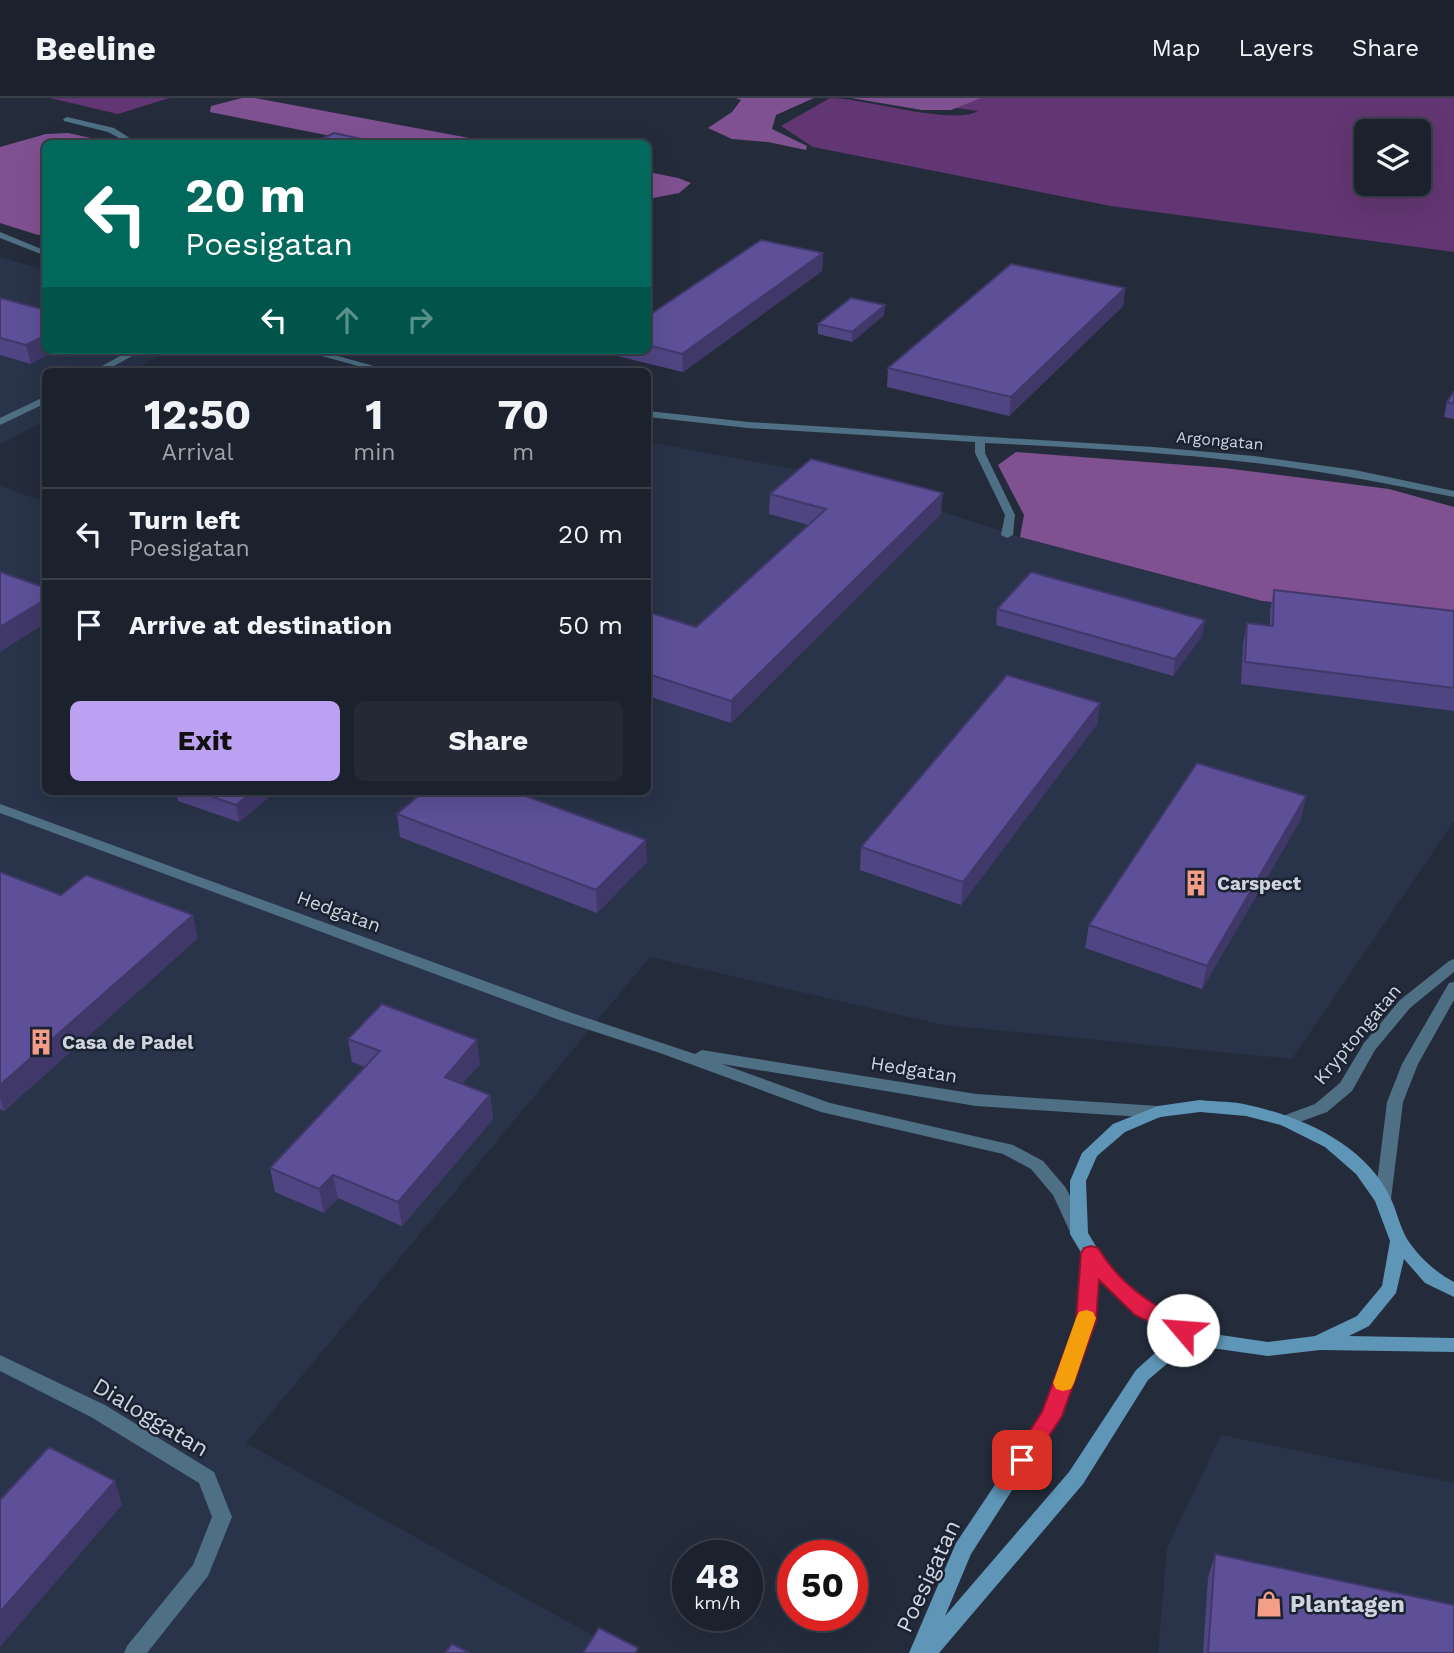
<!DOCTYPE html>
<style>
body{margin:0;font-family:"Work Sans",sans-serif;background:#242935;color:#f1f3f6;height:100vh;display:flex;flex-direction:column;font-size:26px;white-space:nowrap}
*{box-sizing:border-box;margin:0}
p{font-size:23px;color:#a0a3aa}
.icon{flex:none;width:38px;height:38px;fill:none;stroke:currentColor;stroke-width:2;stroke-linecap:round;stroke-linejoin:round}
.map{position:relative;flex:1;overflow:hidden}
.drawer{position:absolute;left:42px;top:270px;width:609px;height:427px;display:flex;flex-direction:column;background:#1b212d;border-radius:10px;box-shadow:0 7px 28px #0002,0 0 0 2px #393e49}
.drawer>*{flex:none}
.guide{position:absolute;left:42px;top:42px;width:609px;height:214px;border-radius:10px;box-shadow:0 7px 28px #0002,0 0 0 2px #393e49;background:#00695c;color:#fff;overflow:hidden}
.buttons{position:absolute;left:1354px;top:21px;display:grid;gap:14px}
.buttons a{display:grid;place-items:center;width:77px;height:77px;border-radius:10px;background:#1b212d;box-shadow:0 7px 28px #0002,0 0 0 2px #393e49;font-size:35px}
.speed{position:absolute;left:672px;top:1442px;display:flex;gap:14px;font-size:35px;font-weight:700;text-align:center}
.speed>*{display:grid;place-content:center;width:91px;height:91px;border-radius:50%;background:#1b212d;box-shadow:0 7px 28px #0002,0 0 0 2px #393e49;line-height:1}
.speed small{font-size:18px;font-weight:400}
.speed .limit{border:10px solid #d22;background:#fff;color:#111}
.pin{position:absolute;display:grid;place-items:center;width:60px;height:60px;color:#fff;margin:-30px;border-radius:14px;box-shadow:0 4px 10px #0006}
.me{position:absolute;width:77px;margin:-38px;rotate:297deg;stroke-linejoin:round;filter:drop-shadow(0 0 5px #0008)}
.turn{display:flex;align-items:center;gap:24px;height:147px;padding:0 28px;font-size:32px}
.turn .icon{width:91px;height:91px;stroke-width:2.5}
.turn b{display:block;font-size:49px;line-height:60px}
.lanes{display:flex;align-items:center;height:66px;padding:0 28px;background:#0003;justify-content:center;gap:35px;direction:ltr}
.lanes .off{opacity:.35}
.eta{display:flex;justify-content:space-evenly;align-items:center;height:119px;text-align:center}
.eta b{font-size:42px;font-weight:700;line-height:49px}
.button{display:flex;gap:14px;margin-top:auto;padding:14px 28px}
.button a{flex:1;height:80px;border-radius:10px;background:#bca0f2;color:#111;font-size:28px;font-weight:700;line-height:80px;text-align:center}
.button a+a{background:#242935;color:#f1f3f6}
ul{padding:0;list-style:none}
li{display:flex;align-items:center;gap:21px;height:91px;padding:0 28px;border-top:2px solid #393e49}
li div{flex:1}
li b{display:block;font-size:26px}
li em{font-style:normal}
header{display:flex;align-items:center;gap:42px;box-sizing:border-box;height:98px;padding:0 35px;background:#1b212d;border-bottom:2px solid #393e49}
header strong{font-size:33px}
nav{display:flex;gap:38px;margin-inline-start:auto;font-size:24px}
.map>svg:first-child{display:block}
.built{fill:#293349}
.green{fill:#623672;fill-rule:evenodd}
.forest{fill:#805191}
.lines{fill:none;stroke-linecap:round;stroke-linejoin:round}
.minor{fill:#4e6f84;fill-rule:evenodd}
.tertiary{fill:#4e6f84;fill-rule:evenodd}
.secondary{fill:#5f95b6;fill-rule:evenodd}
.wall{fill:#504583}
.shaded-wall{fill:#41386a}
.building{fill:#5d5098;stroke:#41386a;stroke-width:2}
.route{fill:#e11d48;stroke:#92132f;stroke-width:2}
.slow{fill:#f59e0b}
.labels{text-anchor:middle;stroke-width:5;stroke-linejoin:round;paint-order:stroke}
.far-street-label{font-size:16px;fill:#cfd5df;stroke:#1b2332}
.poi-label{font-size:19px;font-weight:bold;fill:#cfd5df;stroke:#1b2332;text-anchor:start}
.street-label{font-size:19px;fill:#cfd5df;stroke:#1b2332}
.near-street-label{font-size:23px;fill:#cfd5df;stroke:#1b2332}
.near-poi-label{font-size:23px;font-weight:bold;fill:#cfd5df;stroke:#1b2332;text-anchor:start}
</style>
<header>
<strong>Beeline</strong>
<nav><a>Map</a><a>Layers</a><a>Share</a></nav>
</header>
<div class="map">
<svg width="1454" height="1555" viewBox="0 0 1454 1555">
<rect width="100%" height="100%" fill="#242c3c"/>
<g class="built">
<path d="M0 159 45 172 46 252H169L132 273H46L45 322 0 347Z"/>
<path d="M648 344 832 378 1020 439 1262 503 1454 520V723L1292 961 943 927 650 859 246 1345 624 1555H0V388L45 404 46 693H648Z"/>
<path d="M1221 1337 1454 1385V1555H1158L1167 1450Z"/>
</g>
<g class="green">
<path d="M50 0H169L118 16Z"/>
<path d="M830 0C863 0 953 28 978 13L885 0H1454V154L1111 108 813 49 781 28ZM1367 33H1419V86H1367Z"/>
</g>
<g class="forest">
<path d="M242 0H255L496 45H366L210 14 211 8Z"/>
<path d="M736 0H814L776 17 772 31 807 48 806 52 768 44 732 41 708 30 732 14 741 2Z"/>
<path d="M851 0H981L951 12H922Z"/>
<path d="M68 35 114 45 46 46 45 136 38 137 0 125V49L46 36Z"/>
<path d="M648 74 678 80 691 85 679 95 648 101Z"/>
<path d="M1016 354 1224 370 1389 391 1454 409V520L1262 503 1020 439 1024 417 998 367Z"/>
</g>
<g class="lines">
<g class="minor">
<path d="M67 19 114 30 139 46H130L108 34 64 23 63 21Z"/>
<path d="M287 42H290V46H281Z"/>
<path d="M0 134 46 153V158L0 140Z"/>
<path d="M131 252H143L105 273H93Z"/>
<path d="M300 252H316L392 273H376Z"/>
<path d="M46 298V305L0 327V320Z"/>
<path d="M648 313 748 324 1153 349 1254 358 1355 372 1454 393V399C1388 386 1322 373 1255 365 1166 354 1075 349 985 345V355L1015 417 1013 437 1007 440 1001 437 1005 417 975 355V344L748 330 648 319Z"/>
<path d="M1454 861V874L1410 910 1375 952 1352 993 1327 1014 1286 1029 1280 1027 1278 1023 1280 1019 1315 1006 1340 985 1364 945 1400 902 1449 863Z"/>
<path d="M1454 884V902L1418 966 1403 1004 1391 1101 1389 1105 1383 1107 1377 1105 1375 1101 1387 1004 1402 966 1449 885Z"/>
<path d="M0 1257 105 1307 214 1374 232 1419 208 1478 147 1555H124L127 1548 193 1467 212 1419 199 1385 91 1319 0 1273Z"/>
</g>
<path class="tertiary" d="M0 706 572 915 695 956 702 952 976 996 1158 1008 1164 1010 1166 1014 1164 1018 1158 1020 976 1008 722 966 830 1005 1013 1047 1043 1063 1066 1090 1086 1131 1083 1136 1077 1138 1071 1136 1053 1097 1031 1071 1003 1056 821 1014 660 955 562 923 0 715Z"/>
<path class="secondary" d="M1200 1002C1216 1004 1233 1003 1248 1007 1303 1019 1366 1047 1391 1101 1397 1114 1400 1129 1407 1141 1419 1159 1435 1174 1454 1184V1199L1425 1185 1404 1161 1396 1195 1369 1228 1349 1238 1454 1240V1254L1320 1252 1268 1258 1204 1249 1176 1258 1148 1282 1083 1386 939 1555H909L956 1445 1043 1315 1077 1222 1082 1156 1070 1136V1083L1082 1055 1113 1026 1158 1008ZM1200 1014 1246 1018 1281 1027 1325 1049 1356 1076 1375 1103 1390 1143 1382 1188 1357 1218 1315 1238 1268 1244 1207 1235 1149 1206 1107 1167 1088 1135 1086 1083 1097 1058 1125 1034 1160 1019ZM1098 1180 1137 1216 1184 1240 1164 1247 1136 1272 1069 1374 945 1518 971 1456 1060 1318 1095 1222Z"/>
</g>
<g class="wall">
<path d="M823 155 822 173 683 274 617 258V252H648V218Z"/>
<path d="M1125 190 1123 208 1009 318 887 289 888 270Z"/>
<path d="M0 200 46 212 31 266 0 257Z"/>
<path d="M884 217 852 244 818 236V226Z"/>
<path d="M1454 294V321L1444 319 1447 304Z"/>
<path d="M770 396 941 416 731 625 648 598V514L696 529 809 427 769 416Z"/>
<path d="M1274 492 1454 513V613L1241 586 1243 546 1247 525 1270 528V513Z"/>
<path d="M997 511 1205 522 1202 538 1173 578 996 527Z"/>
<path d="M1100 605 1097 626 961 807 860 772 861 749Z"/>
<path d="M176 693H276L239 724 178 703Z"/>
<path d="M1306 698 1301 721 1202 891 1085 850 1089 827Z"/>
<path d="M397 716 647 764 597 815 400 739Z"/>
<path d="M0 774 61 797 198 840 4 1013 0 1011Z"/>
<path d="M348 941 480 966 462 986 490 997 493 1021 402 1128 338 1100 324 1115 275 1094 270 1070 365 969 352 964Z"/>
<path d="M1215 1456 1454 1555H1203L1208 1480Z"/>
</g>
<g class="shaded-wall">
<path d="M823 155 822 173 683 274 682 256Z"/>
<path d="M1125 190 1123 208 1009 318 1011 299Z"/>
<path d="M885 207 884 217 852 244V234Z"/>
<path d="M46 237V252H57L31 266 26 247Z"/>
<path d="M943 395 941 416 731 625V603Z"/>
<path d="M46 501V525L0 554V529Z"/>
<path d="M1205 522 1202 538 1173 578 1175 561Z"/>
<path d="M1100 605 1097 626 961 807 963 784Z"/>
<path d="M253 693H276L239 724 236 707Z"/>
<path d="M1306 698 1301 721 1202 891 1207 868Z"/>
<path d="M646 742 647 764 597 815 596 792Z"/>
<path d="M193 817 198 840 4 1013 0 1000V987Z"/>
<path d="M477 942 480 966 448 1002 445 979Z"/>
<path d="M490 997 493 1021 402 1128 398 1104Z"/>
<path d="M333 1077 338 1100 324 1115 319 1091Z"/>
<path d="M115 1383 122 1407 0 1549V1514Z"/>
</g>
<g class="building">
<path d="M334 35 384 46H311Z"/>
<path d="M761 142 823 155 682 256 648 247V218Z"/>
<path d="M1011 166 1125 190 1011 299 888 270Z"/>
<path d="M0 200 46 212V237L26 247 0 240Z"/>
<path d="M851 200 885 207 852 234 818 226Z"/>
<path d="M1454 294V306L1447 304Z"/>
<path d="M811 361 943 395 731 603 648 576V514L696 529 826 411 770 396Z"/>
<path d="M0 474 46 490V501L0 529Z"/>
<path d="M1031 474 1205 522 1175 561 997 511Z"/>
<path d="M1274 492 1454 513V590L1245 564 1247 525 1273 528Z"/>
<path d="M1007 577 1100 605 963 784 861 749Z"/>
<path d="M1197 665 1306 698 1207 868 1089 827Z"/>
<path d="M196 693H253L236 707Z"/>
<path d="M424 693H512L646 742 596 792 397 716Z"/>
<path d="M0 774 61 797 86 777 193 817 0 987Z"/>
<path d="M382 906 477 942 445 979 490 997 398 1104 333 1077 319 1091 270 1070 380 953 348 941Z"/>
<path d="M49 1349 115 1383 0 1514V1402Z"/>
<path d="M1215 1456 1454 1507V1555H1208Z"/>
<path d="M599 1530 638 1550 635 1555H583Z"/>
<path d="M452 1546 470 1555H445Z"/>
</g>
<path class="route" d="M1091 1148 1098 1150C1121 1188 1152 1207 1190 1226L1193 1232 1190 1237 1183 1240 1135 1217 1099 1182 1096 1223 1062 1318 1029 1369 1022 1372 1014 1369 1011 1362 1042 1314 1076 1223 1081 1155 1084 1150Z"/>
<path class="slow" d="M1086 1212 1093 1214 1096 1220 1074 1285 1071 1291 1063 1293 1056 1291 1053 1285 1076 1220 1079 1214Z"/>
<defs>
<g id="building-bare" transform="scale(2.1)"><path d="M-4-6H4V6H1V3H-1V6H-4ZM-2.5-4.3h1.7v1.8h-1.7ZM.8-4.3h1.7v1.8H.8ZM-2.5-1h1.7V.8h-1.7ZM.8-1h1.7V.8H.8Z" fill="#f49e87" stroke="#1b2332" stroke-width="2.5" paint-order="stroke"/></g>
<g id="shop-bare" transform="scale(2.1)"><path d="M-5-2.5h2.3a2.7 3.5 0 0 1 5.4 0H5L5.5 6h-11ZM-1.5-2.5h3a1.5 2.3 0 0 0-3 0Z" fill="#f49e87" stroke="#1b2332" stroke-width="2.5" paint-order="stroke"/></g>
</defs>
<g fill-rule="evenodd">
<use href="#building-bare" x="1196" y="785"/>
<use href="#building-bare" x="41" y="944"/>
<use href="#shop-bare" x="1269" y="1506"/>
</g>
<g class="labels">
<g class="far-street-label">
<text transform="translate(1220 342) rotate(5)" y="6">Argongatan</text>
</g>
<g class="poi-label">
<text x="1217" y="792">Carspect</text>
<text x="62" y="951">Casa de Padel</text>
</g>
<g class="street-label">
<text transform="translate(339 813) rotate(20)" y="7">Hedgatan</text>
<text transform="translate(1357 936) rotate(-50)" y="7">Kryptongatan</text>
<text transform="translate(914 971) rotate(9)" y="7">Hedgatan</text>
</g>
<g class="near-street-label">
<text transform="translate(151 1319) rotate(31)" y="8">Dialoggatan</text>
<text transform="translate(928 1478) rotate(-65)" y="8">Poesigatan</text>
</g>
<g class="near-poi-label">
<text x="1290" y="1514">Plantagen</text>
</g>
</g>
</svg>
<div class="buttons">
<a><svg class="icon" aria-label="layers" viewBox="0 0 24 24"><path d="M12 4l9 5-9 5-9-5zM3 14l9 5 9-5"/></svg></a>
</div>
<div class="speed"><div>48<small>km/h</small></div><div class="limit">50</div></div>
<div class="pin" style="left:1022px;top:1362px;background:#d93025"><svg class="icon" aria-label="arrive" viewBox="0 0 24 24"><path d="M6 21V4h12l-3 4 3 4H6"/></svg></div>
<svg class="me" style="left:1183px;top:1232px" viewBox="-20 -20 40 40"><circle r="19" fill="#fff"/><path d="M0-13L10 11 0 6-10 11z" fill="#e11d48"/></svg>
<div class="guide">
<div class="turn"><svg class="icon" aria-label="left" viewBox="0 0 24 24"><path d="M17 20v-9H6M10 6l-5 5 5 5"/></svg><div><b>20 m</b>Poesigatan</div></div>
<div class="lanes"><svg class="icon" aria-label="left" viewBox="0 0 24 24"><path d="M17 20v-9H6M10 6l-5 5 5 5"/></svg><svg class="icon off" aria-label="ahead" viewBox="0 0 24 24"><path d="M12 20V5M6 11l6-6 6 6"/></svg><svg class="icon off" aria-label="right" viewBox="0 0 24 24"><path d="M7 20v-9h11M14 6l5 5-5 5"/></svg></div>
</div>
<section class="drawer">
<div class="eta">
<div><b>12:50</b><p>Arrival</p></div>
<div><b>1</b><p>min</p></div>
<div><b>70</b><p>m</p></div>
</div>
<ul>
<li><svg class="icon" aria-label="left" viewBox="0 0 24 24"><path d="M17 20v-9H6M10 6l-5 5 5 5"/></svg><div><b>Turn left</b><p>Poesigatan</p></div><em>20 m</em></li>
<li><svg class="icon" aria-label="arrive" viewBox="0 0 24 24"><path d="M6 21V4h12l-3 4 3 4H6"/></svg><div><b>Arrive at destination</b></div><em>50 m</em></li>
</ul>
<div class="button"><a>Exit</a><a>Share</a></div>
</section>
</div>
